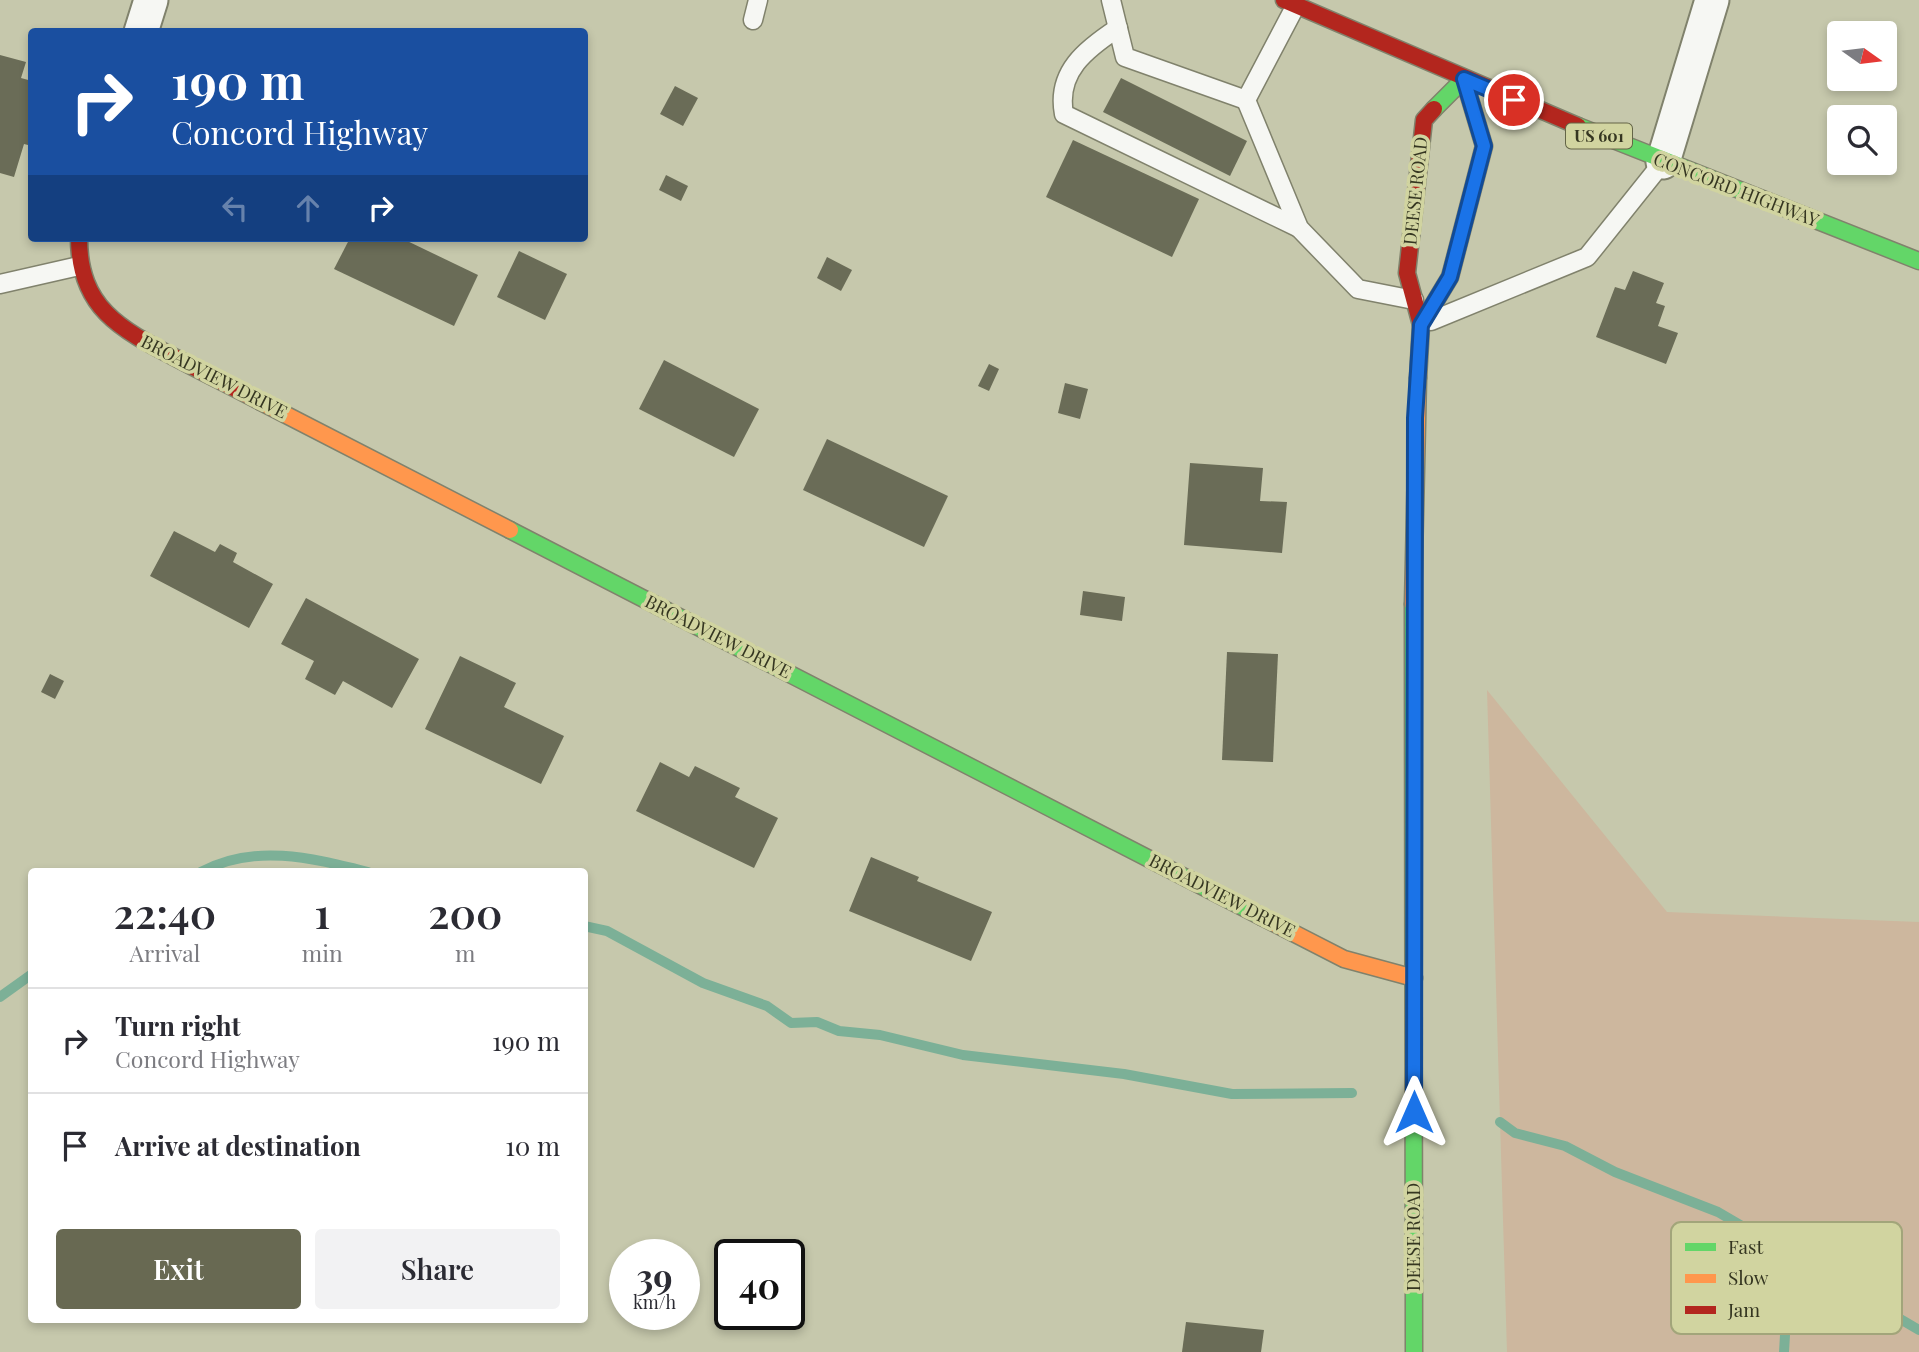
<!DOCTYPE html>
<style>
body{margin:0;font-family:"Playfair Display",serif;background:#f2f2f3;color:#2b2b33;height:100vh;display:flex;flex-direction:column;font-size:26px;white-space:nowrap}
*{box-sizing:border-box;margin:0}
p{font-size:23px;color:#7c7c81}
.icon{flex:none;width:38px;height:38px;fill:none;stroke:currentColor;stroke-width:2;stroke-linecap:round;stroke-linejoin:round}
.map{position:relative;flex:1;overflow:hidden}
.side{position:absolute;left:28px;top:868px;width:560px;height:455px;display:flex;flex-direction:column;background:#fff;border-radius:7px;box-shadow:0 4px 10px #0003}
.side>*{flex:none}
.hud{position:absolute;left:28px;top:28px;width:560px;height:214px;border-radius:7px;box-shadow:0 4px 10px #0003;background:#1a4fa0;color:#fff;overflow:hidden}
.needle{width:46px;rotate:104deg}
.controls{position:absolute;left:1827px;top:21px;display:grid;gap:14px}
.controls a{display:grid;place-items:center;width:70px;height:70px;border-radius:7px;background:#fff;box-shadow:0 4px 10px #0003;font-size:35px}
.speed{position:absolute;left:609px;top:1239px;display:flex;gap:14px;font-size:35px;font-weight:700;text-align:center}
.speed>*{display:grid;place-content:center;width:91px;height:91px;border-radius:50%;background:#fff;box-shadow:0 4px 10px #0003;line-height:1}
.speed small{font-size:18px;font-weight:400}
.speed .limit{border:4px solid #111;border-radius:10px;background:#fff;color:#111}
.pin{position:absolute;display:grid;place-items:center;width:60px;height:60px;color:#fff;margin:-30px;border:4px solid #fff;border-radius:50%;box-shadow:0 2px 7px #0007}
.me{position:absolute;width:77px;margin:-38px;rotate:0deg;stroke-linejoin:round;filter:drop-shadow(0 0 5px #0008)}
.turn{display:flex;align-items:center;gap:24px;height:147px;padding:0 28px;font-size:32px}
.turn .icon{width:91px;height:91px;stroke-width:2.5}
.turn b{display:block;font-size:49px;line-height:60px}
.lanes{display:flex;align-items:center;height:66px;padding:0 28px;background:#0003;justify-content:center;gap:35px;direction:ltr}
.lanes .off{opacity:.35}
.eta{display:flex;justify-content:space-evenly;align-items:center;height:119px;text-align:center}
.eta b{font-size:42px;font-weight:600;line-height:49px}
.action{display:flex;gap:14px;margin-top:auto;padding:14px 28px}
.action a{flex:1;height:80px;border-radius:7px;background:#686952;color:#fff;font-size:28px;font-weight:600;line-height:80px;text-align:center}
.action a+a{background:#f2f2f3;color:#2b2b33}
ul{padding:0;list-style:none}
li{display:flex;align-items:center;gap:21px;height:105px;padding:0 28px;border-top:2px solid #e1e1e2}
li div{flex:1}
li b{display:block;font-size:26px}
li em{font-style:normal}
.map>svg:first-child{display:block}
.green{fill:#cdb79e}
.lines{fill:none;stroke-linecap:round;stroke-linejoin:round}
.stream{stroke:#7cb097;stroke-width:10}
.building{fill:#6a6c57}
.lane-casing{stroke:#80826c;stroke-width:21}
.street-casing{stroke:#80826c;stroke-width:37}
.fast-casing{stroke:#80826c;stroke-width:19}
.slow-casing{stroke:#80826c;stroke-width:19}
.jam-casing{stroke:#80826c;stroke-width:19}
.lane{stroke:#f6f7f3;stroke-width:18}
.street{stroke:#f6f7f3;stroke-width:33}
.fast{stroke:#63d668;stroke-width:16}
.slow{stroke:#ff974d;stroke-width:16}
.jam{stroke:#b3261e;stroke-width:16}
.route-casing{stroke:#114b97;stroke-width:18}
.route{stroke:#1a73e8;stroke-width:12}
.labels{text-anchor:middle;stroke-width:7;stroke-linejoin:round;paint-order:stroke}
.shield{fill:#d1d4a0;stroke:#646547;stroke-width:2}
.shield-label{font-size:16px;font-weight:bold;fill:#353621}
.street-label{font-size:18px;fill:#353621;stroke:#d1d4a0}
.key{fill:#d1d4a0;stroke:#a2a57a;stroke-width:2}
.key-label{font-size:19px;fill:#353621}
</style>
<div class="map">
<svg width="1919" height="1352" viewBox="0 0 1919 1352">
<rect width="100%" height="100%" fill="#c6c8ac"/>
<path class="green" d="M1487 690 1667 912 1919 922V1352H1507Z"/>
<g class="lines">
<g class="stream">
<path d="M201 872C254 843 312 858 368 872"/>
<path d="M584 926 607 931 703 983 767 1006 791 1023 817 1022 839 1031 880 1035 963 1055 1124 1074 1232 1094 1352 1093"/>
<path d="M0 997 32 974"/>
<path d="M1500 1122 1515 1133 1565 1146 1615 1172 1718 1212 1919 1330"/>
<path d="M1766 1242 1785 1335 1784 1352"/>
</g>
</g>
<g class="building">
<path d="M0 55 26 62 21 78 32 81V146L24 144 14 177 0 173Z"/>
<path d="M1121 78 1247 141 1230 176 1103 112Z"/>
<path d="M675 86 698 98 683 126 660 114Z"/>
<path d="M1073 140 1199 199 1172 257 1046 197Z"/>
<path d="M666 175 688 186 681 201 659 190Z"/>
<path d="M350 238H401L478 275 454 326 334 269Z"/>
<path d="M519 251 567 274 545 320 497 297Z"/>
<path d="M827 257 852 270 841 291 817 278Z"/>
<path d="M1633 271 1664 283 1656 303 1665 306 1658 326 1678 333 1666 364 1596 337 1615 287 1625 290Z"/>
<path d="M664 360 759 409 734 457 639 409Z"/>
<path d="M989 364 999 369 989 391 978 386Z"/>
<path d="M1065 383 1088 389 1080 419 1058 413Z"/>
<path d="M827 439 948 496 924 547 803 490Z"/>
<path d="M1190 463 1263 468 1260 501 1287 502 1282 553 1184 545Z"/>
<path d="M174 531 215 552 220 544 237 553 233 562 273 584 249 628 150 576Z"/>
<path d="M1083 591 1125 597 1122 621 1080 615Z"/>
<path d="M306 598 419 659 392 708 343 681 335 695 305 679 314 661 281 644Z"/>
<path d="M1227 652 1278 654 1273 762 1222 760Z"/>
<path d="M460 656 516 683 504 707 564 736 541 784 425 729Z"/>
<path d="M50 674 64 681 55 699 41 692Z"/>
<path d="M660 762 689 777 695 766 740 788 735 797 778 818 754 868 636 811Z"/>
<path d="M871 857 919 877 917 881 992 912 971 961 849 911Z"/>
<path d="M1186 1322 1264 1330 1261 1352H1182Z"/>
</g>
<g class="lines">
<g class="lane-casing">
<g id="lane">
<path d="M1111 0 1125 57 1246 100 1296 5"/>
<path d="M753 20 758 0"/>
<path d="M1118 28C1086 49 1056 72 1064 114L1299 228"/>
<path d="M1246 100 1299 228 1358 289 1414 300"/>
<path d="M0 284 79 266"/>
<path d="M1431 321 1587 257 1663 162"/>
</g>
</g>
<g class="street-casing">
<g id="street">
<path d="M141 32 151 0"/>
<path d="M1663 162 1712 0"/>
</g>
</g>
<g class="fast-casing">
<g id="fast">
<path d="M1578 126 1919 261"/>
<path d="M1421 325 1450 277 1484 146 1464 79 1434 109"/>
<path d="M510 530 1262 917"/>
<path d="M1413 604 1414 1352"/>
</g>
</g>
<g class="slow-casing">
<g id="slow">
<path d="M261 402 510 530"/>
<path d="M1413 604 1418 378"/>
<path d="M1262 917 1344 959 1414 978"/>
</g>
</g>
<g class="jam-casing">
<g id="jam">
<path d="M1284 0 1578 126"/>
<path d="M79 238C79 308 120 329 176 358 204 373 233 387 261 402"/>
<path d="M1418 378 1421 325 1407 273 1424 120 1434 109"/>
</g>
</g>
<use href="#lane" class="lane"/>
<use href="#street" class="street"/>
<use href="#fast" class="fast"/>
<use href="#slow" class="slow"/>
<use href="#jam" class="jam"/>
</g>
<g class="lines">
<g class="route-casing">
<path id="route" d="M1414 1112 1415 418 1421 325 1450 277 1484 146 1464 79 1514 100"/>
</g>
<use href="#route" class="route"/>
</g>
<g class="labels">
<rect class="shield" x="1566" y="123.5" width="66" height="25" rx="5"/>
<g class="shield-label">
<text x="1599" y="142">US 601</text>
</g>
<g class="street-label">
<text transform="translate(1736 190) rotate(21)" y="6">CONCORD HIGHWAY</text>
<text transform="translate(1416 191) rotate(-84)" y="6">DEESE ROAD</text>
<text transform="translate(214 377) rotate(27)" y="6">BROADVIEW DRIVE</text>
<text transform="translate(718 637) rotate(27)" y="6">BROADVIEW DRIVE</text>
<text transform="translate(1222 896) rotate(27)" y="6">BROADVIEW DRIVE</text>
<text transform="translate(1414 1237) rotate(-90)" y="6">DEESE ROAD</text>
</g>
</g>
<rect x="1671" y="1222" width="231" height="112" rx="10" class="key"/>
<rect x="1685" y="1243" width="31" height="8" fill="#63d668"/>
<rect x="1685" y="1274" width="31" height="9" fill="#ff974d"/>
<rect x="1685" y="1306" width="31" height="8" fill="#b3261e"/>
<g class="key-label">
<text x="1728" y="1254">Fast</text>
<text x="1728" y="1285">Slow</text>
<text x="1728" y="1317">Jam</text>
</g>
</svg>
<div class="controls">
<a><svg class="needle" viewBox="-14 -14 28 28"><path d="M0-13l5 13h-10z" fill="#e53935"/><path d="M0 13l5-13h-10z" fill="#7c7c81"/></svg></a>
<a><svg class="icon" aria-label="search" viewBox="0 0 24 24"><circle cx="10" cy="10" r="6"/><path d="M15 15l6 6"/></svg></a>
</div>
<div class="speed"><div>39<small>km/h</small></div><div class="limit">40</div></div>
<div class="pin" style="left:1514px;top:100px;background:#d93025"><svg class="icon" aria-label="arrive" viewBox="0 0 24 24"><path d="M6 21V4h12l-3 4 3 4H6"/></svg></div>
<svg class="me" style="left:1414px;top:1112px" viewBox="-20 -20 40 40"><path d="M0-17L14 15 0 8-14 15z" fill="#1a73e8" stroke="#fff" stroke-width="4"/></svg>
<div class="hud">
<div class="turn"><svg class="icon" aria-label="right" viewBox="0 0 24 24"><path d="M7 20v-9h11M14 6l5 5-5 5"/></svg><div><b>190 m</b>Concord Highway</div></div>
<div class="lanes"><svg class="icon off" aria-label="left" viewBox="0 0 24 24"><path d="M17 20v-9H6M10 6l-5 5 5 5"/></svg><svg class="icon off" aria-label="ahead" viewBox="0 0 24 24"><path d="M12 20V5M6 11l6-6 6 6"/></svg><svg class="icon" aria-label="right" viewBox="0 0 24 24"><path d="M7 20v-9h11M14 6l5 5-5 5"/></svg></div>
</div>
<section class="side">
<div class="eta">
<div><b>22:40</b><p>Arrival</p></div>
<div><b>1</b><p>min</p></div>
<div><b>200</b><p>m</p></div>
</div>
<ul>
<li><svg class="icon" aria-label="right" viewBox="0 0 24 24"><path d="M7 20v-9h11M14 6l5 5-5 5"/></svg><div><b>Turn right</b><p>Concord Highway</p></div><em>190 m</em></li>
<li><svg class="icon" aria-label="arrive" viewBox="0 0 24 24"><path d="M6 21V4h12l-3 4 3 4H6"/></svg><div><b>Arrive at destination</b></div><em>10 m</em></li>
</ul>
<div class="action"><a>Exit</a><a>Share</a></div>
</section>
</div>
